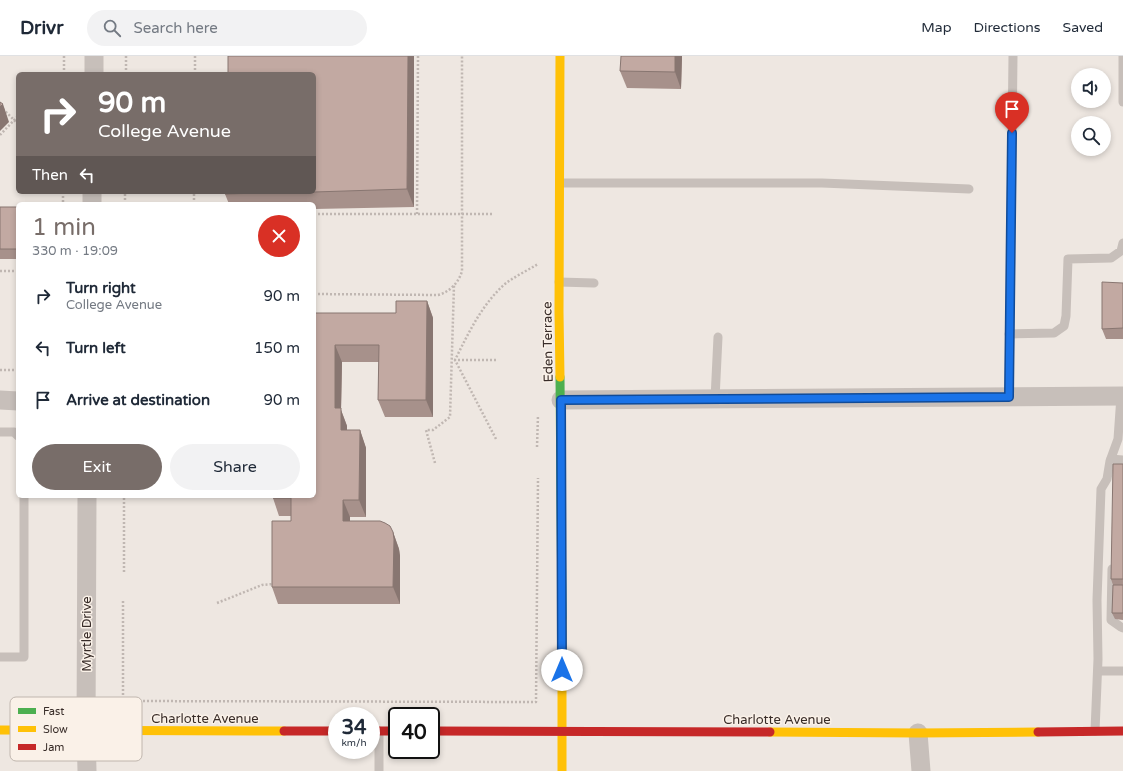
<!DOCTYPE html>
<meta charset="utf-8">
<style>
body{margin:0;font-family:"Varela Round",sans-serif;background:#f2f2f3;color:#1f2937;height:100vh;display:flex;flex-direction:column;font-size:15px;white-space:nowrap}
*{box-sizing:border-box;margin:0}
p{font-size:13px;color:#747a83}
.icon{flex:none;width:22px;height:22px;fill:none;stroke:currentColor;stroke-width:2;stroke-linecap:round;stroke-linejoin:round}
.map{position:relative;flex:1;overflow:hidden}
.details{position:absolute;left:16px;top:146px;width:300px;height:296px;display:flex;flex-direction:column;background:#fff;border-radius:6px;box-shadow:0 2px 6px #0003}
.details>*{flex:none}
.guide{position:absolute;left:16px;top:16px;width:300px;height:122px;border-radius:6px;box-shadow:0 2px 6px #0003;background:#786d69;color:#fff;overflow:hidden}
.buttons{position:absolute;left:1071px;top:12px;display:grid;gap:8px}
.buttons a{display:grid;place-items:center;width:40px;height:40px;border-radius:50%;background:#fff;box-shadow:0 2px 6px #0003;font-size:20px}
.speed{position:absolute;left:328px;top:651px;display:flex;gap:8px;font-size:20px;font-weight:700;text-align:center}
.speed>*{display:grid;place-content:center;width:52px;height:52px;border-radius:50%;background:#fff;box-shadow:0 2px 6px #0003;line-height:1}
.speed small{font-size:10px;font-weight:400}
.speed .limit{border:2px solid #111;border-radius:6px;background:#fff;color:#111}
.pin{position:absolute;display:grid;place-items:center;width:34px;height:34px;color:#fff;margin:-41px -17px;border-radius:50% 50% 50% 0;rotate:-45deg;box-shadow:0 0 4px #0007}
.pin .icon{rotate:45deg}
.me{position:absolute;width:44px;margin:-22px;rotate:0deg;stroke-linejoin:round;filter:drop-shadow(0 0 3px #0008)}
.turn{display:flex;align-items:center;gap:14px;height:84px;padding:0 16px;font-size:18px}
.turn .icon{width:52px;height:52px;stroke-width:2.5}
.turn b{display:block;font-size:28px;line-height:34px}
.then{display:flex;align-items:center;height:38px;padding:0 16px;background:#0003;gap:8px;font-size:15px}
.round{display:grid;place-items:center;flex:none;width:42px;height:42px;border-radius:21px;background:#f2f2f3}
.overview{display:flex;align-items:center;justify-content:space-between;height:68px;padding:0 16px}
h1{font-size:24px;font-weight:600;line-height:30px;color:#786d69}
.primary-button{display:flex;gap:8px;margin-top:auto;padding:8px 16px}
.primary-button a{flex:1;height:46px;border-radius:24px;background:#786d69;color:#fff;font-size:16px;font-weight:600;line-height:46px;text-align:center}
.primary-button a+a{background:#f2f2f3;color:#1f2937}
ul{padding:0;list-style:none}
li{display:flex;align-items:center;gap:12px;height:52px;padding:0 16px}
li div{flex:1}
li b{display:block;font-size:15px}
li em{font-style:normal}
header{display:flex;align-items:center;gap:24px;box-sizing:border-box;height:56px;padding:0 20px;background:#fff;border-bottom:1px solid #e0e1e3}
header strong{font-size:19px}
nav{display:flex;gap:22px;margin-inline-start:auto;font-size:14px}
.search{width:280px;height:36px;background:#f2f2f3;display:flex;align-items:center;gap:10px;box-sizing:border-box;padding:0 14px;border-radius:22px;color:#747a83;font-size:15px}
.map>svg:first-child{display:block}
.lines{fill:none;stroke-linecap:round;stroke-linejoin:round}
.path{stroke:#c0b7b2;stroke-width:2.5;stroke-dasharray:2 2;stroke-linecap:butt}
.lane{stroke:#c7bfba;stroke-width:9}
.street{stroke:#c7bfba;stroke-width:19}
.fast{stroke:#4caf50;stroke-width:9}
.slow{stroke:#ffc107;stroke-width:9}
.jam{stroke:#c62828;stroke-width:9}
.wall{fill:#a7918b}
.shaded-wall{fill:#887671}
.building{fill:#c2a9a2;stroke:#887671}
.route-casing{stroke:#114b97;stroke-width:10}
.route{stroke:#1a73e8;stroke-width:7}
.labels{text-anchor:middle;stroke-width:3;stroke-linejoin:round;paint-order:stroke}
.street-label{font-size:13px;fill:#382c28;stroke:#faf1e8}
.key{fill:#faf1e8;stroke:#c0b6ae;stroke-width:1}
.key-label{font-size:11px;fill:#382c28}
</style>
<header>
<strong>Drivr</strong>
<div class="search"><svg class="icon" aria-label="search" viewBox="0 0 24 24"><circle cx="10" cy="10" r="6"/><path d="M15 15l6 6"/></svg>Search here</div>
<nav><a>Map</a><a>Directions</a><a>Saved</a></nav>
</header>
<div class="map">
<svg width="1123" height="715" viewBox="0 0 1123 715">
<rect width="100%" height="100%" fill="#eee7e1"/>
<g class="lines">
<g class="path">
<path d="M64 18V0"/>
<path d="M126 18V0"/>
<path d="M195 18V0"/>
<path d="M0 50 18 68"/>
<path d="M0 79 18 60"/>
<path d="M63 136V148"/>
<path d="M125 148V136"/>
<path d="M194 148V136"/>
<path d="M314 158H493"/>
<path d="M417 158 418 0"/>
<path d="M0 215H18"/>
<path d="M314 238 438 239C450 236 459 226 462 215V0"/>
<path d="M454 304H498"/>
<path d="M0 314H18"/>
<path d="M496 383 455 304C469 276 482 248 506 227 516 220 528 214 538 208"/>
<path d="M537 391 538 359"/>
<path d="M435 407 426 374H433L450 361 454 229"/>
<path d="M124 516V440"/>
<path d="M123 545V645L536 646 538 422"/>
<path d="M217 547 262 529 273 528"/>
</g>
<g class="lane">
<path d="M1123 0V46"/>
<path d="M560 127H822L969 133"/>
<path d="M559 226 594 227"/>
<path d="M1009 278 1054 277 1064 270 1066 260 1068 203 1111 202 1121 195 1123 187"/>
<path d="M1009 341 1013 0"/>
<path d="M715 343 718 281"/>
<path d="M0 376H14L18 380"/>
<path d="M1111 403 1123 404"/>
<path d="M1112 513 1111 564 1121 571 1123 572"/>
<path d="M0 601H24V440"/>
<path d="M1098 615H1123"/>
<path d="M379 675V715"/>
<path d="M1095 675 1098 603 1097 544 1101 433 1107 423 1110 405 1118 383 1121 340"/>
</g>
<g class="street">
<path d="M94 18V0"/>
<path d="M92 148V136"/>
<path d="M0 344 18 345"/>
<path d="M561 344 1123 340"/>
<path d="M918 677 921 715"/>
<path d="M87 715 86 674 87 440"/>
</g>
<path class="fast" d="M560 321 562 562"/>
<g class="slow">
<path d="M560 0 559 256 560 321"/>
<path d="M562 562V715"/>
<path d="M0 674 284 675"/>
<path d="M770 676 918 677 1038 676"/>
</g>
<g class="jam">
<path d="M284 675H337"/>
<path d="M371 675H397"/>
<path d="M431 675 770 676"/>
<path d="M1038 676 1123 675"/>
</g>
</g>
<g class="wall">
<path d="M228 0H414V151L314 153V148H229L225 138V136H314V18Z"/>
<path d="M682 0 681 33 627 32 620 15Z"/>
<rect x="0" y="151" width="18" height="52"/>
<path d="M1123 227V283H1106L1102 273Z"/>
<path d="M427 245 433 262V361H385L378 344 379 306H342L341 354 347 370V374H360L366 392V461H350V465L393 476 399 493 400 500V548H278L272 531 291 465V460H279L273 442 314 440V257H396Z"/>
<path d="M1123 408V564L1115 563 1112 557 1113 529 1111 523Z"/>
</g>
<g class="shaded-wall">
<path d="M408 0H414V151L407 133Z"/>
<path d="M675 0H682L681 33 675 16Z"/>
<path d="M3 48 9 66 0 75V51Z"/>
<path d="M427 245 433 262V361L426 344Z"/>
<path d="M335 289 342 306 341 354 347 370V392L341 374 335 352Z"/>
<path d="M360 374 366 392V461L359 444Z"/>
<path d="M343 444 350 461V482L343 465Z"/>
<path d="M393 476 399 493 400 500V548L393 531Z"/>
</g>
<g class="building">
<path d="M228 0H408L407 133 314 136V18H228Z"/>
<path d="M621 0H675V16L620 15Z"/>
<path d="M0 46 3 48 0 51Z"/>
<path d="M225 136H296L225 138Z"/>
<rect x="0" y="151" width="18" height="42"/>
<path d="M1102 226 1123 227V272L1102 273Z"/>
<path d="M396 245H427L426 344H378L379 289H335V352H341V374H360L359 444H343V465H380L385 467 390 470 393 476 394 483 393 531H272V465H291V442H273V440H314V257H396Z"/>
<path d="M1113 408H1123V523H1111Z"/>
<path d="M1113 529H1123V557H1112Z"/>
</g>
<g class="lines">
<g class="route-casing">
<path id="route" d="M562 614 561 344 1009 341 1012 77"/>
</g>
<use href="#route" class="route"/>
</g>
<g class="labels">
<g class="street-label">
<text transform="translate(547 286) rotate(-91)" y="5">Eden Terrace</text>
<text transform="translate(86 578) rotate(-90)" y="5">Myrtle Drive</text>
<text x="205" y="667">Charlotte Avenue</text>
<text x="777" y="668">Charlotte Avenue</text>
</g>
</g>
<rect x="10" y="641" width="132" height="64" rx="6" class="key"/>
<rect x="18" y="652" width="18" height="6" fill="#4caf50"/>
<rect x="18" y="670" width="18" height="6" fill="#ffc107"/>
<rect x="18" y="688" width="18" height="6" fill="#c62828"/>
<g class="key-label">
<text x="43" y="659">Fast</text>
<text x="43" y="677">Slow</text>
<text x="43" y="695">Jam</text>
</g>
</svg>
<div class="buttons">
<a><svg class="icon" aria-label="sound" viewBox="0 0 24 24"><path d="M4 9h4l5-4v14l-5-4H4zM17 9q2 3 0 6"/></svg></a>
<a><svg class="icon" aria-label="search" viewBox="0 0 24 24"><circle cx="10" cy="10" r="6"/><path d="M15 15l6 6"/></svg></a>
</div>
<div class="speed"><div>34<small>km/h</small></div><div class="limit">40</div></div>
<div class="pin" style="left:1012px;top:77px;background:#d93025"><svg class="icon" aria-label="arrive" viewBox="0 0 24 24"><path d="M6 21V4h12l-3 4 3 4H6"/></svg></div>
<svg class="me" style="left:562px;top:614px" viewBox="-20 -20 40 40"><circle r="19" fill="#fff"/><path d="M0-13L10 11 0 6-10 11z" fill="#1a73e8"/></svg>
<div class="guide">
<div class="turn"><svg class="icon" aria-label="right" viewBox="0 0 24 24"><path d="M7 20v-9h11M14 6l5 5-5 5"/></svg><div><b>90 m</b>College Avenue</div></div>
<div class="then">Then<svg class="icon" aria-label="left" viewBox="0 0 24 24"><path d="M17 20v-9H6M10 6l-5 5 5 5"/></svg></div>
</div>
<section class="details">
<div class="overview"><div><h1>1 min</h1><p>330 m · 19:09</p></div><a class="round" style="background:#d93025;color:#fff"><svg class="icon" aria-label="close" viewBox="0 0 24 24"><path d="M6 6l12 12M18 6L6 18"/></svg></a></div>
<ul>
<li><svg class="icon" aria-label="right" viewBox="0 0 24 24"><path d="M7 20v-9h11M14 6l5 5-5 5"/></svg><div><b>Turn right</b><p>College Avenue</p></div><em>90 m</em></li>
<li><svg class="icon" aria-label="left" viewBox="0 0 24 24"><path d="M17 20v-9H6M10 6l-5 5 5 5"/></svg><div><b>Turn left</b></div><em>150 m</em></li>
<li><svg class="icon" aria-label="arrive" viewBox="0 0 24 24"><path d="M6 21V4h12l-3 4 3 4H6"/></svg><div><b>Arrive at destination</b></div><em>90 m</em></li>
</ul>
<div class="primary-button"><a>Exit</a><a>Share</a></div>
</section>
</div>
